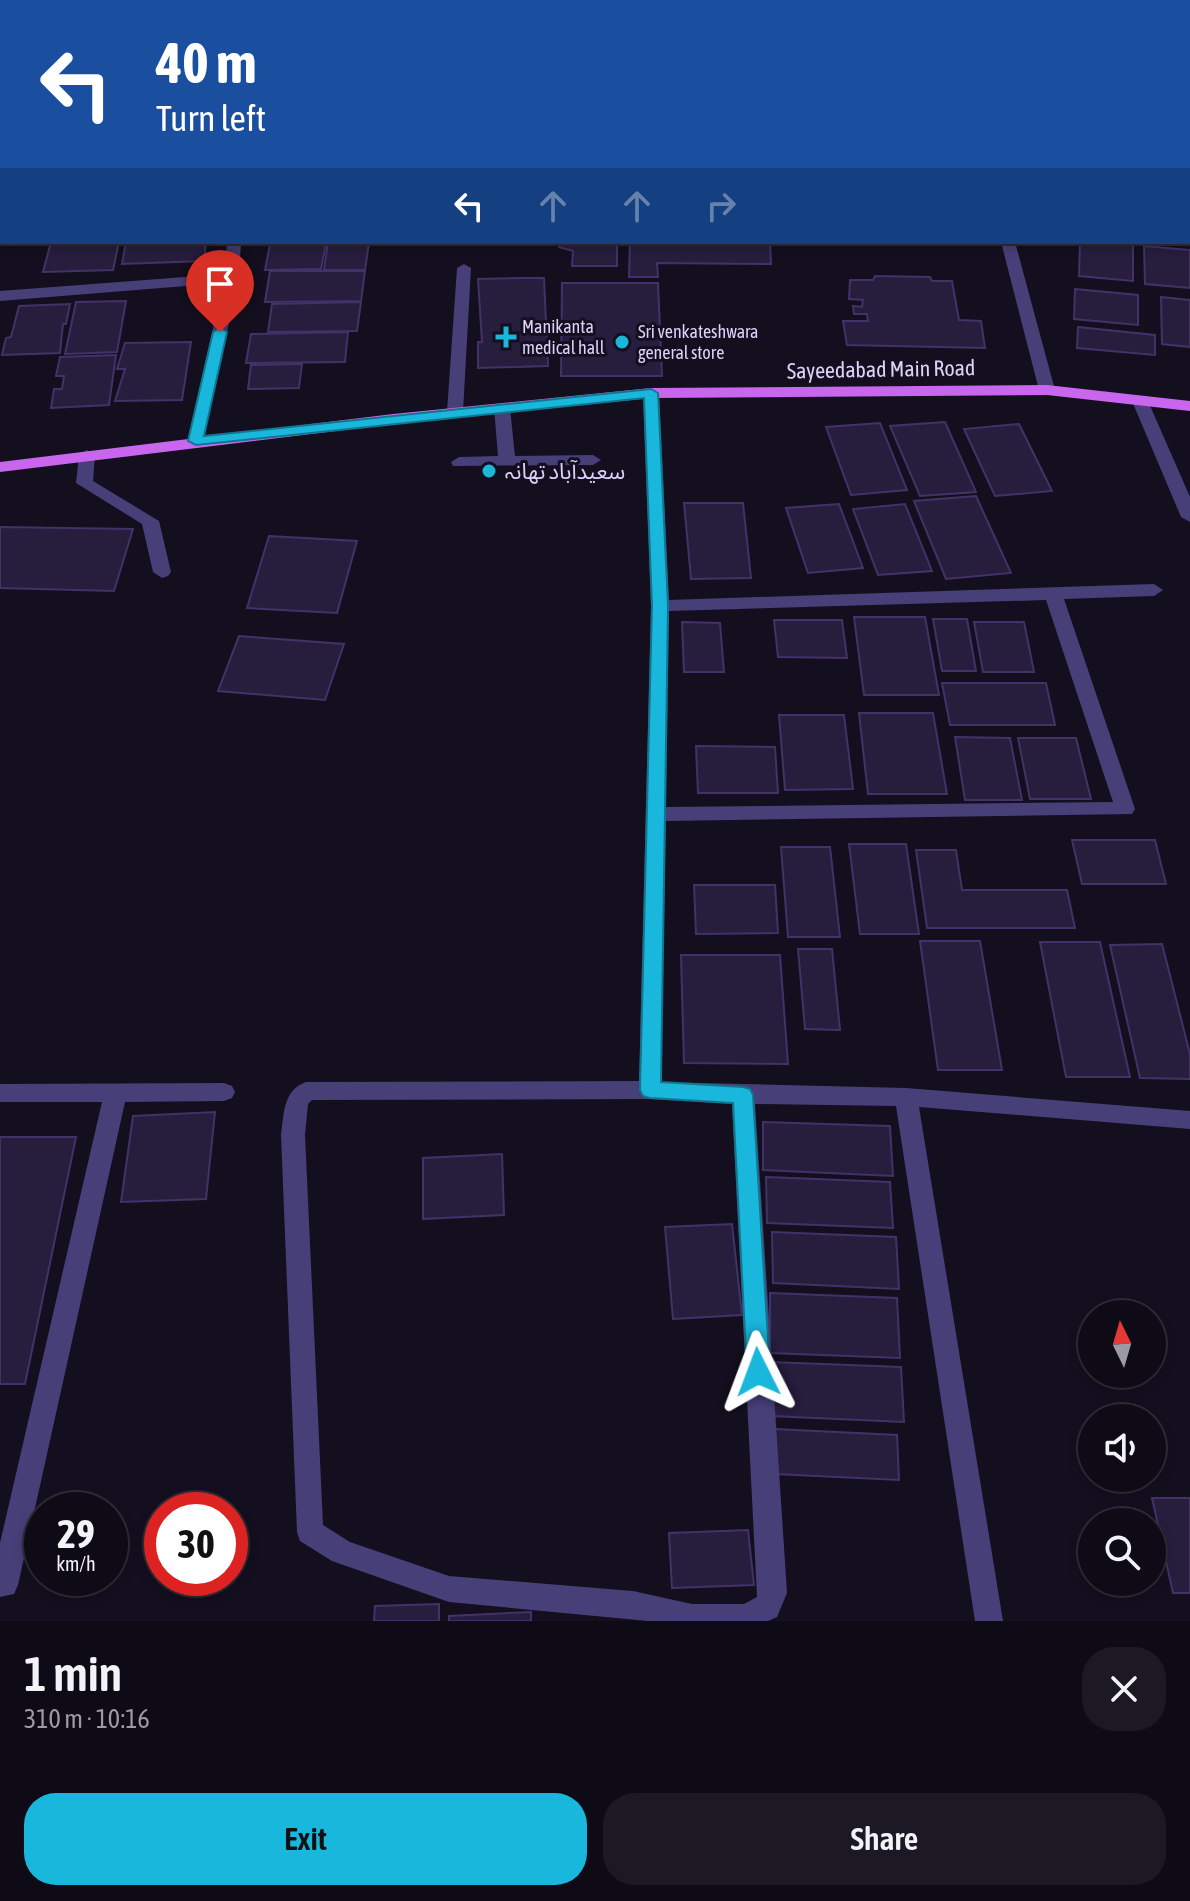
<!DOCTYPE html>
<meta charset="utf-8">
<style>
body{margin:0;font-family:"Asap Condensed","Noto Sans Arabic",sans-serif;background:#1c1924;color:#f1f3f6;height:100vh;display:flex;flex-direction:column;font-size:30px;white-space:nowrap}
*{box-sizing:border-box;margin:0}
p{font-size:26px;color:#9b9ba1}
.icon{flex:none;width:44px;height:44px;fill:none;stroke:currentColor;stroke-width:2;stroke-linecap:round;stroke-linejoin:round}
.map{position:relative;height:1621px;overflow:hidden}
.side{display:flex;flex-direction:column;background:#0e0b17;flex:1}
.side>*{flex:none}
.top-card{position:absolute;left:0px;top:0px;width:1190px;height:244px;box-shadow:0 4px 12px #0003,0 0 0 2px #2e2b36;background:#1a4fa0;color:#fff;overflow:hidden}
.needle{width:52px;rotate:355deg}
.tools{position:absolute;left:1078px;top:1300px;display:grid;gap:16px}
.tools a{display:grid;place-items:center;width:88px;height:88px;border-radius:50%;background:#0e0b17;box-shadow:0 4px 12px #0003,0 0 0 2px #2e2b36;font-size:40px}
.speed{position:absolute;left:24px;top:1492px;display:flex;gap:16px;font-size:40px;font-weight:700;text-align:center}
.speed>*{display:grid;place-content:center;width:104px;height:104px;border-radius:50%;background:#0e0b17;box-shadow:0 4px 12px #0003,0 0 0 2px #2e2b36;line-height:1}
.speed small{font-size:20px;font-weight:400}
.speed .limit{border:12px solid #d22;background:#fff;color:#111}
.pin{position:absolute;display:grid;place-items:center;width:68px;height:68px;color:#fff;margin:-82px -34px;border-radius:50% 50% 50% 0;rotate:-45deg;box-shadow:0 0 8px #0007}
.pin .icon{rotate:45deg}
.me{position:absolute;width:88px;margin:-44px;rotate:357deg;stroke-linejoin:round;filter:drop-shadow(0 0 6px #0008)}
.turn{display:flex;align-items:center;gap:28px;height:168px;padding:0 24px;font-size:36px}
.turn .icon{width:104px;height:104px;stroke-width:2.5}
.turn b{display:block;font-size:56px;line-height:68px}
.lanes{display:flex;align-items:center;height:76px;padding:0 24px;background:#0003;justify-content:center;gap:40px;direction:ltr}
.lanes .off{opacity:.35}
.round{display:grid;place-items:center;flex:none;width:84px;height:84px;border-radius:32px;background:#1c1924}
.overview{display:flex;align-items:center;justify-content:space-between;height:136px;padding:0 24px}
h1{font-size:48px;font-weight:600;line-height:60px}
.primary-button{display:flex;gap:16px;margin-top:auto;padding:16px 24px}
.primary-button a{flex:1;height:92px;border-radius:32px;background:#1ab7dd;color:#111;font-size:32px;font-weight:600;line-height:92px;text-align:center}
.primary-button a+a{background:#1c1924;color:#f1f3f6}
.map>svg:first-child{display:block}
.building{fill:#271d3d;stroke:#423267;stroke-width:2}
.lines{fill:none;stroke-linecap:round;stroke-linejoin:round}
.minor{fill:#473f78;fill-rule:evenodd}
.major{fill:#c866ed;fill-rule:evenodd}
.route{fill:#1ab7dd;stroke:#117790;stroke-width:2}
.poi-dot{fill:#1ab7dd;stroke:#130f1f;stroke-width:3}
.labels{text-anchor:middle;stroke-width:6;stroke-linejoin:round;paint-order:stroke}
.far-poi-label{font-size:18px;fill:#dbd2fa;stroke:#130f1f;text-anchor:start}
.street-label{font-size:22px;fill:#dbd2fa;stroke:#130f1f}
.poi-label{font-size:22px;fill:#dbd2fa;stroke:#130f1f;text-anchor:start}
</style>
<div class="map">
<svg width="1190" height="1621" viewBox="0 0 1190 1621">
<rect width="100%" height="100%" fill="#130f1f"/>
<g class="building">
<path d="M51 242H119L113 270 43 272Z"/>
<path d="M126 242H206L204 261 122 264Z"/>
<path d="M328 242H369L365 270H324Z"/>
<path d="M431 242H538V244Z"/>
<path d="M560 242H617V266H572L573 251 559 247Z"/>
<path d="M630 242H770L771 264 657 263 658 277H629Z"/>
<path d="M1080 242 1133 245V281L1079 276Z"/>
<path d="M326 243 321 269 265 270 270 244Z"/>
<path d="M1144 246 1190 250V288L1145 284Z"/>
<path d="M270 271H365L361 301 265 302Z"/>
<path d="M875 276 930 277 932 281H952L959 320 981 321 985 348 847 345 843 321H868L867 314H854L853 306 862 307 863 300 849 299 850 280H873Z"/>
<path d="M520 278H544L548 366 478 368V342H482L478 279Z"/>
<path d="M562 283H658L662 376H561Z"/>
<path d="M1075 289 1138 295V325L1074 319Z"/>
<path d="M1161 297 1190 300V347L1162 344Z"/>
<path d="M126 301 117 352 65 354 76 302Z"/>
<path d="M361 302 357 331 268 332 272 304Z"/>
<path d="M70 304 66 324H63L60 353 2 355 6 338 11 337 19 306Z"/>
<path d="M1078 327 1155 335V355L1077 348Z"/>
<path d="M348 332 345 362 246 363 251 334Z"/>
<path d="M191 342 182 400 115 401 125 369H117L125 343Z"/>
<path d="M116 355 109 405 51 408 54 389H62L64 376H56L60 357Z"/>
<path d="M302 364 299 388 248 389 251 365Z"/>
<path d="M945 422 976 492 920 496 890 426Z"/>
<path d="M880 423 907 490 851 495 826 427Z"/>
<path d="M1019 424 1052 491 995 496 964 429Z"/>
<path d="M976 496 1011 573 946 579 914 501Z"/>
<path d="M684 503H743L751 578 691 579Z"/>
<path d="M839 504 863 568 808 573 786 508Z"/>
<path d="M905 504 932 571 878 575 853 509Z"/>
<path d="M0 527 133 529 114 591 0 588Z"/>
<path d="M269 536 357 541 337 613 247 608Z"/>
<path d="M854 617H925L939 695H864Z"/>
<path d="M933 619H967L976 671H942Z"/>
<path d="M774 620H842L847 658 778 657Z"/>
<path d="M682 622 720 623 724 672H684Z"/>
<path d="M974 622H1024L1034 672H983Z"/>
<path d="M239 636 344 644 325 700 218 691Z"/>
<path d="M942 683H1046L1055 725H950Z"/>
<path d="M859 713H933L947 794H868Z"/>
<path d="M779 715H844L853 789 785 790Z"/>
<path d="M955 737 1010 738 1022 800H965Z"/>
<path d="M1018 738H1076L1091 799H1030Z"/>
<path d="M696 746 775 747 778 793H698Z"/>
<path d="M1072 840H1155L1166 884H1082Z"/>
<path d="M849 844H906L919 934H860Z"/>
<path d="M781 847H830L840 937H788Z"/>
<path d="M916 850H956L962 890H1067L1075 928H927Z"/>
<path d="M694 885H775L778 933 696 934Z"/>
<path d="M920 941H980L1002 1070H938Z"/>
<path d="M1040 942H1100L1130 1077H1066Z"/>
<path d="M1162 944 1190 1054V1079L1140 1078 1110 945Z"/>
<path d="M798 949H832L840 1030 805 1029Z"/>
<path d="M681 955H780L788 1064 684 1063Z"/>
<path d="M215 1112 206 1199 121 1202 133 1116Z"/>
<path d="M763 1122 890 1126 893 1176 763 1170Z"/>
<path d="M0 1137H76L25 1384H0Z"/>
<path d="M502 1154 504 1215 423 1219V1158Z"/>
<path d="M766 1177 890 1182 893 1228 767 1223Z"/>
<path d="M732 1224 742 1315 673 1319 665 1227Z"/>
<path d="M772 1232 896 1237 899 1289 773 1283Z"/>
<path d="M770 1293 897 1298 900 1358 770 1353Z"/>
<path d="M770 1362 901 1367 904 1422 771 1416Z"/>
<path d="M775 1429 897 1435 899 1480 775 1474Z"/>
<path d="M1152 1498H1190V1593H1173Z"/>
<path d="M748 1530 754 1585 672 1588 669 1533Z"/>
<path d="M439 1604V1621H374L375 1606Z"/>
<path d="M531 1612V1621H449V1616Z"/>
</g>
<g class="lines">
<g class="minor">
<rect x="206" y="0" width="12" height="2"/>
<path d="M310 0H345L346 2H311Z"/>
<rect x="948" y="0" width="12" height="2"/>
<rect x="1188" y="110" width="2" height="14"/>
<rect x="0" y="175" width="2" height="8"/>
<rect x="1188" y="233" width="2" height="8"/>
<path d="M227 242H241L239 278 202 444 196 446 188 441 223 283 0 301V291L225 274Z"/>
<path d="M1001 242H1015L1055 390 1053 393 1047 395 1039 390Z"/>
<path d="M464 264 471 268 463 412 455 417 447 412 457 268Z"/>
<path d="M651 388 659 393 669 600 1154 584 1163 590 1154 596 1064 599 1135 809 1132 814 666 821 661 1082 906 1088 1190 1111V1129L919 1107 1003 1621H975L896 1106 755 1104 787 1593 777 1617 768 1621H648L449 1602 332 1561 300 1541 297 1532 281 1135C284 1114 283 1090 306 1082L639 1081 651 606 643 393ZM1046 600 1113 802 666 807 669 611ZM650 1099 732 1104 757 1597 744 1604H692L633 1591 449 1576 350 1542 323 1525 305 1135 308 1104 312 1100Z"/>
<path d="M1140 396 1148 401 1190 497V522L1181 517 1132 401Z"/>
<path d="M502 403 510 408 515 456 593 455 601 460 593 465 453 466 451 462 459 457 498 456 494 408Z"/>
<path d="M87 450 95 455 93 481 159 521 171 572 168 576 162 578 153 572 142 524 76 483 79 455Z"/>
<path d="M224 1083 232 1086 235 1092 232 1098 224 1101 125 1102 18 1585 14 1594 0 1597V1543L102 1102H0V1084Z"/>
</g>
<path class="major" d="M1047 385 1190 401V411L1047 395 651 398 393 424 0 472V462L393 414 651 388Z"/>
</g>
<path class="route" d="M220 328 227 332 204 436 651 389 658 393 668 606 661 1082 743 1087 750 1089 753 1095 770 1372 766 1380 758 1383 750 1380 747 1372 733 1103 650 1098 643 1096 640 1090 652 606 644 398 196 445 188 441 213 332Z"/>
<g class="poi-dot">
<path d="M502 325h8v8h8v8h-8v8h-8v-8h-8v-8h8z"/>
<circle cx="622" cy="342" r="8"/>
<circle cx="489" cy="471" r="8"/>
</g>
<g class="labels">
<g class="far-poi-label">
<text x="522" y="333">Manikanta<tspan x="522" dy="21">medical hall</tspan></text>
<text x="638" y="338">Sri venkateshwara<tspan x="638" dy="21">general store</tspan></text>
</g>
<g class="street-label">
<text transform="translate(881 369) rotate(-1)" y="8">Sayeedabad Main Road</text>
</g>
<g class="poi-label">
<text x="505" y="479">سعیدآباد تھانہ</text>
</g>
</g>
</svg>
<div class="tools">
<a><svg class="needle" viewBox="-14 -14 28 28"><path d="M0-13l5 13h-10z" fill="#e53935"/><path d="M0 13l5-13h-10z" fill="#9b9ba1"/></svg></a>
<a><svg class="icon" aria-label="sound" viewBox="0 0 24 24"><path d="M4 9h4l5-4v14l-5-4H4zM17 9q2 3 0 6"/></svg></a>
<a><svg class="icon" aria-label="search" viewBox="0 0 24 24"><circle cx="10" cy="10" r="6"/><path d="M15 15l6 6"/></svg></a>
</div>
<div class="speed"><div>29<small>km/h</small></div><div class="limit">30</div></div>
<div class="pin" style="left:220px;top:332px;background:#d93025"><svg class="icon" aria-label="arrive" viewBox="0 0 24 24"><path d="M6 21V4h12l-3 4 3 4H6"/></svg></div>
<svg class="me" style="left:758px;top:1372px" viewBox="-20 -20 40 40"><path d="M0-17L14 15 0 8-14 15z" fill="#1ab7dd" stroke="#fff" stroke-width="4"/></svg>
<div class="top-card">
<div class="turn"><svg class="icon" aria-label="left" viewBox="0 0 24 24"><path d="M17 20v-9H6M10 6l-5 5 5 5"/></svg><div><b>40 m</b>Turn left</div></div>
<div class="lanes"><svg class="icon" aria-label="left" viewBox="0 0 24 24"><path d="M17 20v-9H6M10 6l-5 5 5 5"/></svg><svg class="icon off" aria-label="ahead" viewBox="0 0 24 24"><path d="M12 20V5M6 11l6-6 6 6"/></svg><svg class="icon off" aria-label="ahead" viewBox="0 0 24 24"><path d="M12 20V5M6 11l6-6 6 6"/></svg><svg class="icon off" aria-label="right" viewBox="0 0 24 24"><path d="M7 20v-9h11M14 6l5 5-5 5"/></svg></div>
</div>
</div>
<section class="side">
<div class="overview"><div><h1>1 min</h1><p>310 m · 10:16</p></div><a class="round"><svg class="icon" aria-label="close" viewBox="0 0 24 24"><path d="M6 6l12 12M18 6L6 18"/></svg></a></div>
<div class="primary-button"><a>Exit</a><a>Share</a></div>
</section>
